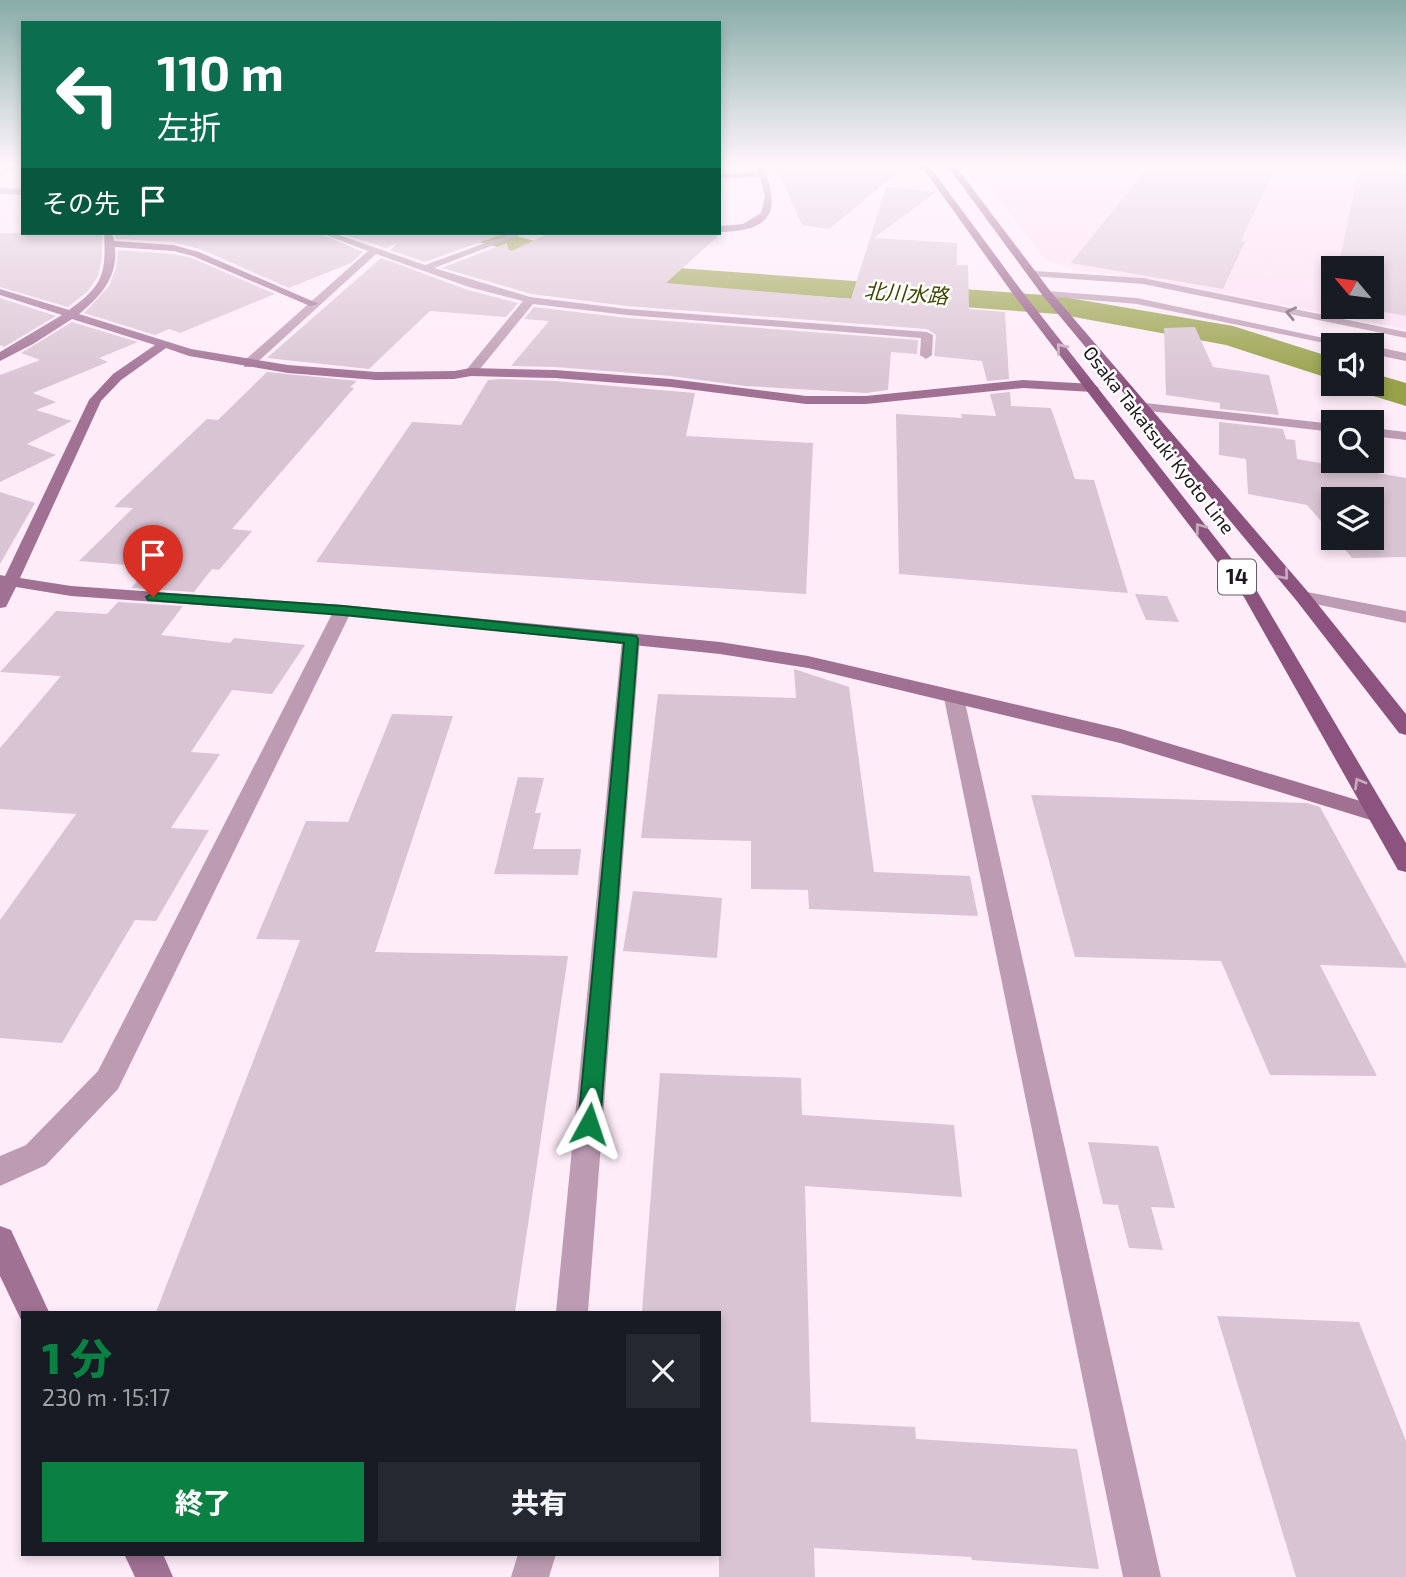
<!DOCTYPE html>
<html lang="ja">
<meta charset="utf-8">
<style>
body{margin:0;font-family:"Exo 2","Noto Sans JP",sans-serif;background:#242831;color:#f1f3f6;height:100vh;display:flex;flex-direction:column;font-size:26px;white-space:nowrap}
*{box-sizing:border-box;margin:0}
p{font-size:23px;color:#9ea1a6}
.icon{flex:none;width:38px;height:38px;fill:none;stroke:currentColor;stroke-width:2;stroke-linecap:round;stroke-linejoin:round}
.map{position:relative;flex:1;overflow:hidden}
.panel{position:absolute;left:21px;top:1311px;width:700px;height:245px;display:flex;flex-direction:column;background:#171b24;border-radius:0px;box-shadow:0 4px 10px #0003}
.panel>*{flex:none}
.banner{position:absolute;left:21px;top:21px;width:700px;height:214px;border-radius:0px;box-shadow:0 4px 10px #0003;background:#0b6e4f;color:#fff;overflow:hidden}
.needle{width:46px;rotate:299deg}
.buttons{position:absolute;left:1321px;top:256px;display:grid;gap:14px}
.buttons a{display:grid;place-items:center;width:63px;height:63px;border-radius:0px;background:#171b24;box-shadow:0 4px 10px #0003;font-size:35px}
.pin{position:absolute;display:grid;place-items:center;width:60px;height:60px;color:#fff;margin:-72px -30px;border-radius:50% 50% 50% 0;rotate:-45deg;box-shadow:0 0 7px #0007}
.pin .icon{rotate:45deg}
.me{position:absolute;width:77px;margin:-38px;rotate:5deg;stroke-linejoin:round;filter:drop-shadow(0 0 5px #0008)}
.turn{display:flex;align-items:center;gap:24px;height:147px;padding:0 21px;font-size:32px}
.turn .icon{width:91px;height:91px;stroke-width:2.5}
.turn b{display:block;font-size:49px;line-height:60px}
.then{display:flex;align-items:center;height:66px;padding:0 21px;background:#0003;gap:14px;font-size:26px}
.round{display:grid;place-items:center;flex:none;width:74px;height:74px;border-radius:0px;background:#242831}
.overview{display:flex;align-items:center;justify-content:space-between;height:119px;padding:0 21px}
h1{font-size:42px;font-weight:800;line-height:52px;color:#0b8043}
.primary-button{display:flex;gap:14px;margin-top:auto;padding:14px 21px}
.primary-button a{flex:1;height:80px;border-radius:0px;background:#0b8043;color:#fff;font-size:28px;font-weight:800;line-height:80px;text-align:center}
.primary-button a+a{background:#242831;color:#f1f3f6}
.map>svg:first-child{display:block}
.built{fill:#fcdff3;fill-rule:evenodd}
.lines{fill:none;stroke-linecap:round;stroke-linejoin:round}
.river{fill:#96a149;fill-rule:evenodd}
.building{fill:#d9c4d3}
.street{fill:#bd9cb3;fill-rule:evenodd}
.secondary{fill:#a17194;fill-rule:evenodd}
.primary{fill:#8c537e;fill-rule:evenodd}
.oneway{stroke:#665360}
.oneway2{stroke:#c6a9be}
.route{fill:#0b8043;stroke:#07532c;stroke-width:2}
.labels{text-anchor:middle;stroke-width:5;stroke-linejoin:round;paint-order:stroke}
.far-street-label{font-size:19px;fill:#1e171c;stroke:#fff}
.far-water-label{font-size:21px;font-style:italic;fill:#404600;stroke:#fff}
.shield{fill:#fff;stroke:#625d60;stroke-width:2}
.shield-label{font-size:21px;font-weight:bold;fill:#1e171c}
</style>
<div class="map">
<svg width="1406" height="1577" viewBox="0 0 1406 1577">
<rect width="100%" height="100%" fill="#feecf9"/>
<path class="built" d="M973 164H1406V329L1152 279 1078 270 1044 259ZM1334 268H1372V306H1334Z"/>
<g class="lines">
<g class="river">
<path d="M464 233H504L570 250 665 267 1058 296 1233 326 1334 358V380L1226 345 1058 314 665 285 570 267 468 239Z"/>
<path d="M1372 373 1406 383V406L1357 391 1352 383H1372Z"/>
</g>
</g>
<g class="building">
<path d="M775 164H874L876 168 905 167 829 229 802 225Z"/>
<path d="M1150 164H1277L1241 241 1245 242 1223 289 1071 263Z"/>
<path d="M1360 164H1382L1406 175V316L1352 306H1372V268H1338Z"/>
<path d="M886 187 936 192 874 238 957 243V265H968L969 309 1005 312 1009 379 987 381 982 361 934 356 936 335 927 329 627 306 531 294 442 268 507 243 509 252 550 233H717L719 235 666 283 851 299Z"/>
<path d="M0 233H102V258L98 276 88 291 68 307 0 287Z"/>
<path d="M115 233H318L363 252 351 263 289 288 200 249 173 242 116 239Z"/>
<path d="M340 233H506L425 262 390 250 398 243 386 248Z"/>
<path d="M118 250 173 254 192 258 275 294 180 333 169 329 155 335 84 313 109 286 116 268Z"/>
<path d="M381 258 468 290 518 303 506 317 430 311 369 369 267 358Z"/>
<path d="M0 298 56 316 4 347 0 345Z"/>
<path d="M534 307 627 318 918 340 917 354 891 352 888 390 866 393 745 386 671 376 555 367 511 366 549 321 524 319Z"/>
<path d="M72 322 138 342 99 358 108 362 33 393 56 402 36 410 72 421 27 444 56 455 0 482V375L40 360 21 353Z"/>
<path d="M1195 327 1213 367 1269 375 1279 415 1220 409V403L1166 395 1164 328Z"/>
<path d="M267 372 357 381 350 387 354 388 232 529 252 531 219 570 212 569 194 592 131 588 150 567 79 561 133 508 114 507 207 419 218 420Z"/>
<path d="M500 379 555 381 695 393 686 436 813 443 806 594 316 562 412 422 461 425 488 380Z"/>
<path d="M1010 392 1011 406 1051 408 1075 479 1094 480 1128 593 899 574 896 414 962 418 961 414 996 416 990 394Z"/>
<path d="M1219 422 1283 429 1286 439 1295 440 1297 459 1406 478V557L1352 558 1335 537H1372V499H1334V536L1307 505 1248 494 1246 459 1219 455Z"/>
<path d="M0 492 35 503 0 564Z"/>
<path d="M1135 594 1167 596 1179 622 1146 620Z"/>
<path d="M118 602 183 606 161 635 230 643 234 638 305 645 272 694 232 690 191 752 220 754 171 828 209 830 156 921 135 920 62 1043 0 1038V920L76 814 0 809V748L61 676 0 672 56 611 107 614Z"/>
<path d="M794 669 849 687 874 872 970 876 978 916 809 909 808 890 751 889V841L641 838 658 694 796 698Z"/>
<path d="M392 714 453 716 375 952 568 956 515 1312H156L300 940 256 939 306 821 348 822Z"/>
<path d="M518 777 544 778 535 813H541L533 849H581L578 875 494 874Z"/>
<path d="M1031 795 1307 803 1320 807 1406 964V968L1320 965 1377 1076 1270 1075 1221 961 1075 957Z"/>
<path d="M633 891 722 898 717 958 623 951Z"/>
<path d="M660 1073 801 1078 802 1115 954 1125 962 1197 805 1186 811 1422 915 1427 916 1439 1077 1449 1099 1569 972 1560 971 1557 814 1548 815 1577H719V1312H642Z"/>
<path d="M1088 1142 1158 1146 1175 1208 1151 1207 1163 1250 1129 1248 1118 1205 1103 1204Z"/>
<path d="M1217 1316 1359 1322 1406 1441V1577H1296Z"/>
</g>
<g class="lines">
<g class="street">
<path d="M14 164 23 166 0 175V170Z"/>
<path d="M0 188 23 189V195L0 194Z"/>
<path d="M321 233H333L425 265 513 233H525L434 268 530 297 627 309 927 332 933 335 932 355 926 359 920 355 921 338 627 315 533 304 475 375H467V369L523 301 469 287 376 254 252 367H244V361L368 251Z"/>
<path d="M1035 271 1143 278 1406 332V338L1143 284 1031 276V272Z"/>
<path d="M1047 291 1137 298 1356 345H1334L1137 304 1043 296V292Z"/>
<path d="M1372 346 1406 353V361L1372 354Z"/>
<path d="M1145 403 1334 424V432L1140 410V404Z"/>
<path d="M1372 428 1406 432V440L1372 436Z"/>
<path d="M1302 591 1406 611V623L1296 600 1294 596 1296 592Z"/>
<path d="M343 605 352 610 118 1089 46 1165 0 1186V1156L26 1145 98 1071 334 610Z"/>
<path d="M631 633 640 639 588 1312H556L622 639Z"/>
<path d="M954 691 961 693 964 698 1161 1577H1123L944 698 947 693Z"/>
<path d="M518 1554H556L549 1577H511Z"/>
</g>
<g class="secondary">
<path d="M754 164H762C782 210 773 232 719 232V226L743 224 761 213 765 197 760 177 719 178V174L758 173Z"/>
<path d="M104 233H112L114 241 173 245 199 252 319 304 310 306 193 256 173 251 115 247C118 277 101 296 79 314L191 349 288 365 376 372 454 371 471 368 555 370 671 379 806 396H866L1023 380 1093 384 1099 388 1093 392 1023 388 866 404H806L671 387 555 378 471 376 454 379 376 380 288 373 189 356 166 348 121 380 101 401 20 578 71 586 343 605 720 642 808 656 1121 729 1377 806 1385 808 1388 814 1385 820 1377 822 1120 743 808 668 720 654 343 615 71 596 16 587 6 607 0 608V575L5 576 89 400 113 374 155 345 72 319 33 344 0 361V352L62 315 0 295V289L69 310C104 285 106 273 104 233Z"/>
<path d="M0 1226 11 1230 49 1312H23V1324L0 1276Z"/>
<path d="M124 1554H163L173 1577H135Z"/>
</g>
<g class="primary">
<path d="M920 164H928L1021 290 1257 591 1406 843V872L1398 870 1244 597 1013 294Z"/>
<path d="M946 164H954L1051 292 1308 592 1406 714V735L1399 733 1296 600 1043 296Z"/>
</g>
</g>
<defs><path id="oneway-chevron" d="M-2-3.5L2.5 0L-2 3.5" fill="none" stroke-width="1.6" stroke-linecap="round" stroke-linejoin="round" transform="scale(1.75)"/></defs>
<use class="oneway" href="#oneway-chevron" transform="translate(1291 313) rotate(-168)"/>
<g class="oneway2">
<use href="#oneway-chevron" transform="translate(1061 348) rotate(-129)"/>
<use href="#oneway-chevron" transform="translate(1200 528) rotate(-127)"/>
<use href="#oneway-chevron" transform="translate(1284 575) rotate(50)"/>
<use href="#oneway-chevron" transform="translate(1359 783) rotate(-120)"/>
</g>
<linearGradient id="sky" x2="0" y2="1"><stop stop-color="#87aca8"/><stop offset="0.43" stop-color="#fff6fc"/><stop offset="1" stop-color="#fff6fc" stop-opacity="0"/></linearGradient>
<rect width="1406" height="385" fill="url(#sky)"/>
<path class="route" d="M153 593 343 606 636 636 638 639 600 1124 596 1131 589 1134 581 1131 578 1124 624 643 343 615 148 600 146 597Z"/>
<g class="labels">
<g class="far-street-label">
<text transform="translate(1159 440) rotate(52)" y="7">Osaka Takatsuki Kyoto Line</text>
</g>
<g class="far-water-label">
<text transform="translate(906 294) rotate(4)" y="7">北川水路</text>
</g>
<rect class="shield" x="1218" y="559.5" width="38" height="35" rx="5"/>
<g class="shield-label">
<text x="1237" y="584">14</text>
</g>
</g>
</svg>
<div class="buttons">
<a><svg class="needle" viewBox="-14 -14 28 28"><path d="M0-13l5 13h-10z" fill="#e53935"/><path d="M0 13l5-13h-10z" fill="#9ea1a6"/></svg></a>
<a><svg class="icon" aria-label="sound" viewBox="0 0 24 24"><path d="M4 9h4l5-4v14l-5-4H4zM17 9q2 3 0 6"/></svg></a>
<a><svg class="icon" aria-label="search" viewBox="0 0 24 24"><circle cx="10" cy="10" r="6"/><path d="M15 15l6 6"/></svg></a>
<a><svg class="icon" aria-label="layers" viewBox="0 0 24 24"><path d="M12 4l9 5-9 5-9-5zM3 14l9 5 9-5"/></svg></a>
</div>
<div class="pin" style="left:153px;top:597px;background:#d93025"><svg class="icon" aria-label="arrive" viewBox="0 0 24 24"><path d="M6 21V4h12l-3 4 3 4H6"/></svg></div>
<svg class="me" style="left:589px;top:1124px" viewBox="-20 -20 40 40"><path d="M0-17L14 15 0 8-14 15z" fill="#0b8043" stroke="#fff" stroke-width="4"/></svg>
<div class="banner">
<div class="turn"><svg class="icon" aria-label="left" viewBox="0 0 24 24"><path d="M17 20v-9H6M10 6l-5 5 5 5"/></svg><div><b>110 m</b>左折</div></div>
<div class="then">その先<svg class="icon" aria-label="arrive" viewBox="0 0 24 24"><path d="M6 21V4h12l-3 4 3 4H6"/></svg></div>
</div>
<section class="panel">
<div class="overview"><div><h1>1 分</h1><p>230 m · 15:17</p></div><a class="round"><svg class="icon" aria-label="close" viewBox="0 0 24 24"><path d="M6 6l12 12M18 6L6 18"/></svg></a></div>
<div class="primary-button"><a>終了</a><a>共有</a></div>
</section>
</div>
